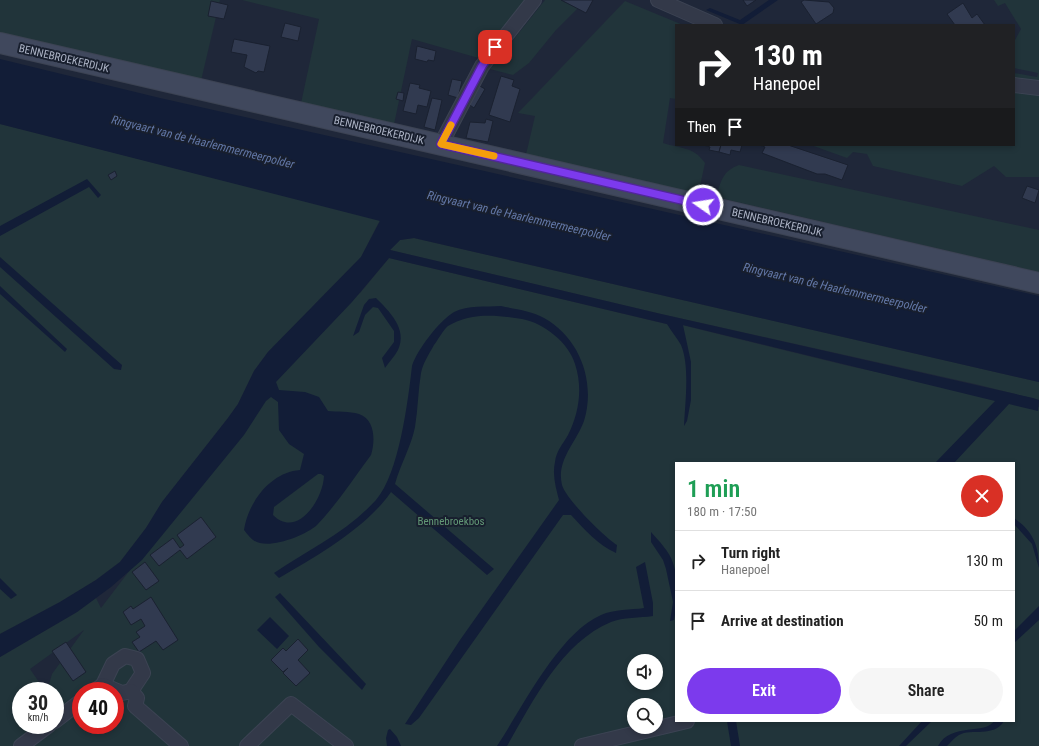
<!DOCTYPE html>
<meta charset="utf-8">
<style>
body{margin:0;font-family:"Roboto Condensed",sans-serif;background:#f6f6f6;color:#222;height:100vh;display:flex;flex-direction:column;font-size:15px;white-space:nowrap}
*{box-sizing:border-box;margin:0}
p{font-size:13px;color:#767676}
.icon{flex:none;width:22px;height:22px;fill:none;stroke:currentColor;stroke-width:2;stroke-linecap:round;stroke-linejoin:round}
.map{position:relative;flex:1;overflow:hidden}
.sheet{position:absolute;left:675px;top:462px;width:340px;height:260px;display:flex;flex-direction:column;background:#fff;border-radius:0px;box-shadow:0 2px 6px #0003}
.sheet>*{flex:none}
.banner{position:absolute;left:675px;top:24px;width:340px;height:122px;border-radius:0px;box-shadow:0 2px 6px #0003;background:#202124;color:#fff;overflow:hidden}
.buttons{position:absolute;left:627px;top:654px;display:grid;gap:8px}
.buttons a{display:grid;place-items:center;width:36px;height:36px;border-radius:50%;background:#fff;box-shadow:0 2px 6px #0003;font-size:20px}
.speed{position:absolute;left:12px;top:682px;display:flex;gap:8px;font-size:20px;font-weight:700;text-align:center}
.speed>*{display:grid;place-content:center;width:52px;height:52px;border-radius:50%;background:#fff;box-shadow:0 2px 6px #0003;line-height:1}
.speed small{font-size:10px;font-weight:400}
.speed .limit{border:6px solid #d22;background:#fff;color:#111}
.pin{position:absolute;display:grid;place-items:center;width:34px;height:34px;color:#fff;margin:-17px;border-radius:8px;box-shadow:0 2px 6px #0006}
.me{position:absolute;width:44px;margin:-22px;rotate:283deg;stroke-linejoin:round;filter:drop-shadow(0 0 3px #0008)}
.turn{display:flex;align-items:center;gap:14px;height:84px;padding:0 12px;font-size:18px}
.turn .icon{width:52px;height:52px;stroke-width:2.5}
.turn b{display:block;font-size:28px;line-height:34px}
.then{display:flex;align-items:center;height:38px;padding:0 12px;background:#0003;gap:8px;font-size:15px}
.round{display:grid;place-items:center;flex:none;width:42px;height:42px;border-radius:21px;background:#f6f6f6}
.head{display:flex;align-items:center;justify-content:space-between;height:68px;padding:0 12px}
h1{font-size:24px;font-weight:600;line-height:30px;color:#1e9e55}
.action{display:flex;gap:8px;margin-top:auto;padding:8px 12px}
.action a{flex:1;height:46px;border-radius:24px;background:#7c3aed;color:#fff;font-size:16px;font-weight:600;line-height:46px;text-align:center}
.action a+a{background:#f6f6f6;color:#222}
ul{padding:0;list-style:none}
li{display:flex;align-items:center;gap:12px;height:60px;padding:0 12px;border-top:1px solid #e0e0e0}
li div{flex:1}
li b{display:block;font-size:15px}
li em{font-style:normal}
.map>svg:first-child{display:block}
.green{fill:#21343a;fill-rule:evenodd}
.water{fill:#121d37;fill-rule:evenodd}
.building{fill:#313a50;stroke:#1a2130}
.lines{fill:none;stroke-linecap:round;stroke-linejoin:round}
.street-casing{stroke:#3c4353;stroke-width:16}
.secondary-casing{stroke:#3c4353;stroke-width:22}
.street{stroke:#333949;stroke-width:14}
.secondary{stroke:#40485d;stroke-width:20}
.route-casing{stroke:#51269a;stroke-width:10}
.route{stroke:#7c3aed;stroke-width:7}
.slow{stroke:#f59e0b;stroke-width:7}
.labels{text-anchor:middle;stroke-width:4;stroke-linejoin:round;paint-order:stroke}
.street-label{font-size:11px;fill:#adb4c6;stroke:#181f2e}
.park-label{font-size:11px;fill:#639876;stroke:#181f2e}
.water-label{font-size:12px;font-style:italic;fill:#6378a8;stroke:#181f2e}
</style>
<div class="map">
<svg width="1039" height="746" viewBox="0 0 1039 746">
<rect width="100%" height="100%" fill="#1f2739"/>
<g class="green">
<path d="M0 0H220L200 85 0 39Z"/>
<path d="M242 0H527L482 59 412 39 393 129 300 108 319 19Z"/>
<path d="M545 0H586L556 30 529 63 513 75 490 69Z"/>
<path d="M994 0H1039V84L1014 80V73L1037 77 1038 73 1014 68V42L1021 29 1005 3 998 6Z"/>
<path d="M625 1 683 25H676V99L670 98 663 143C681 149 693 146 705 163L697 200 525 159 535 116 518 113Z"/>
<path d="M1014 91 1039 95V177H1006L994 166 962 186 873 166 867 154 853 152 847 158 811 145H1014Z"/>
<path d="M0 124 317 204 375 215 380 220 361 257 268 352 254 371 238 404 228 418 162 502 146 528 120 562 96 580 60 602 0 634Z"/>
<path d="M739 165 1039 230V272L716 197C721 182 722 171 739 165Z"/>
<path d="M414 238 1039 382V400L975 384 661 314 390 250 400 240Z"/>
<path d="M389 258 683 328 682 325 849 366 1039 407V746H0V657L77 612 96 598 101 608 293 357 361 292ZM676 463H1014V721H676ZM84 630 52 674 47 691H55V725L27 726 21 725V691H38L41 685 30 669ZM634 661H656V683H634ZM81 691H115V725H81ZM634 705H656V727H634Z"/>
</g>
<g class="water">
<path d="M769 0H778L742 25 706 10 710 8 740 20Z"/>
<path d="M0 59 160 98 1039 296V382L414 238 400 240 390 250 661 314 1033 398 1039 400 1038 411 1009 404 954 463H935L995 401 683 325 691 362V400L687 421 684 426C685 404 690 366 681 345 677 338 671 331 667 324L389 258 352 302 276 382 279 390 305 392 319 397 328 411C337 412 349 411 359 414 376 420 375 442 371 455 354 478 337 504 317 525 306 535 275 547 260 543 253 542 248 535 244 530 248 502 271 472 300 470L304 454 289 444 279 430 278 402 271 397 266 401 244 435 142 560 111 587 77 612 0 657V634L60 602 96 580 120 562 146 528 162 502 228 418 238 404 254 371 268 352 361 257 380 221 0 124ZM318 474H321L324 476C323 500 297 539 273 515L274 507Z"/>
<path d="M87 179 101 195 98 198 89 187 0 236V226Z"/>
<path d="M0 257 122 365 121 370 114 369 0 267Z"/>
<path d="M0 286 67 349 65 352 0 294Z"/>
<path d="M376 298C389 311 408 329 398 350 395 356 389 362 385 368L382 358 394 342V331L378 308 373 307 365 315 359 332 353 336 364 305 369 299Z"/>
<path d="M501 306C515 309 532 311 544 318 580 338 596 382 584 421 576 443 556 460 562 485 566 499 604 537 617 545L616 553C597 544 585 530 571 515H563L419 718 411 725 405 724 460 640 559 500C556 488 552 475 555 462 556 451 563 444 568 435 579 413 583 388 575 364 569 343 544 323 522 319 498 315 470 312 448 326 443 330 438 340 434 345 429 354 423 363 421 373 418 391 418 409 415 427 411 447 400 465 395 484L494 569 487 575 391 492C366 528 317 556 279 578L274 573C308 550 347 532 376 500 399 474 408 401 412 366 417 350 439 321 454 312 468 305 486 307 501 306Z"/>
<path d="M1014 518C1033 531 1039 546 1039 568L1032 544 1014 524Z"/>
<path d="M651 532C659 541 669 551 673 563 679 579 678 603 674 620L670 621 673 602 666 569 663 560 651 542Z"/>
<path d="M645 562 653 603V616C640 618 623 617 611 622 561 643 533 701 507 746H497C522 708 559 633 601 615 614 609 631 610 644 608L636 567Z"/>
<path d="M0 578 17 595 11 599 0 589Z"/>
<path d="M280 593 366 684 362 690 319 647 275 597Z"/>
<path d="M1039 606V620L1014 643V631Z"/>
<path d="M270 617 289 636 277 649 257 630Z"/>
<path d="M727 721H736L740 746H731Z"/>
<path d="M922 721H932L906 746H899Z"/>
<path d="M994 721H1004C994 738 971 728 959 735 954 738 950 743 947 746H938C951 722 986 735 994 721Z"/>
<path d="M390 729 397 737 401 746H387L386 738 388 730Z"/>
</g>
<g class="building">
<path d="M561 0H593L586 13Z"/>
<path d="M743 0H756L747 6Z"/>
<path d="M804 0 829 2 834 8 833 13 816 24 801 2Z"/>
<path d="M211 1 228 5 224 19 208 16Z"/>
<path d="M963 3 972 18 977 14 985 25H955L947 14Z"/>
<path d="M285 23 301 27 298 41 281 37Z"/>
<path d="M234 39 270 46 264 72 258 71 256 73 244 67 247 55 231 52Z"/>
<path d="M417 46 436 51 434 61 428 60 427 62 415 59Z"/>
<path d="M501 76 514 80 512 86 520 89 510 122 489 115Z"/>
<path d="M452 79 462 81 458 98 448 95Z"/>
<path d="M410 83 420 85 419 88 431 91 427 107 418 105 416 114 403 111Z"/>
<path d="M478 85 485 89 474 108 467 103Z"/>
<path d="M398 92 404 93 403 101 396 99Z"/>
<path d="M432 98 442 100 435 130 424 127Z"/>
<path d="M486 119 493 121 488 142 466 138 470 122 485 123Z"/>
<path d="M703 145H721L719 152 709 150 710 147Z"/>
<path d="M721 145H742L740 152 731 150 730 155 719 152Z"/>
<path d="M759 145H788L848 165 842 180 825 174H817L762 153 765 147Z"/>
<path d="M115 171 117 176 111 180 108 175Z"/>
<path d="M1027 186 1039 190 1035 203 1022 198Z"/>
<path d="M201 517 216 537 187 559 180 550 159 566 150 555 173 538 180 548 184 545 177 535Z"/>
<path d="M145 562 159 581 146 590 132 572Z"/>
<path d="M151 597 178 640 163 650 156 641 139 652 132 642 140 637 136 632 145 626 141 619 131 625 123 612 131 606 133 609Z"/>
<path d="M298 639 308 650 298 660 310 673 296 686 283 673 288 668 283 672 271 660 283 648 286 651Z"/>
<path d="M66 642 86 672 73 681 52 651Z"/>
</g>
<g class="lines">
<g class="street-casing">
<g id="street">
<path d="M658 0 715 25"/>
<path d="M1014 85 1039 88"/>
<path d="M441 144 482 66 534 0"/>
<path d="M103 685 113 664 125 656 137 659 143 673 131 691"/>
<path d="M95 691 103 685 122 693 131 691 137 698 135 706 181 746"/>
<path d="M55 721 81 701"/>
<path d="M21 746 49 725"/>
<path d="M247 746 291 704 346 746"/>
<path d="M582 746 687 721"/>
</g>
</g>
<g class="secondary-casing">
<path id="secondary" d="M0 43 1039 283"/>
</g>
<use href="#street" class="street"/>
<use href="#secondary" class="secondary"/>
</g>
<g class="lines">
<g class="route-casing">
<path id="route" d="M495 47 482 66 441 144 703 205"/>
</g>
<use href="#route" class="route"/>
<path class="slow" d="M451 125 441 144 494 156"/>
</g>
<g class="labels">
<g class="street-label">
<text transform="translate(64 58) rotate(13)" y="4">BENNEBROEKERDIJK</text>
<text transform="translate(379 130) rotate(13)" y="4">BENNEBROEKERDIJK</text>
<text transform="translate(777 222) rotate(13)" y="4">BENNEBROEKERDIJK</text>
</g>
<g class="park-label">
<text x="451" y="525">Bennebroekbos</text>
</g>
<g class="water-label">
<text transform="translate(203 142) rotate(14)" y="4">Ringvaart van de Haarlemmermeerpolder</text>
<text transform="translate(519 216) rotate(13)" y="4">Ringvaart van de Haarlemmermeerpolder</text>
<text transform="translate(835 288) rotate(13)" y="4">Ringvaart van de Haarlemmermeerpolder</text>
</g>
</g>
</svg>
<div class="buttons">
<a><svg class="icon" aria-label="sound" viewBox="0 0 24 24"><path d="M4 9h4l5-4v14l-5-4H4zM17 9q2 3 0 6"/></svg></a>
<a><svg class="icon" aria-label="search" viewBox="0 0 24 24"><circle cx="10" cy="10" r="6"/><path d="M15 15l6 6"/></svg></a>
</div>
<div class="speed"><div>30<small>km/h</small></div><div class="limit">40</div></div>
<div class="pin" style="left:495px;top:47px;background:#d93025"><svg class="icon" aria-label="arrive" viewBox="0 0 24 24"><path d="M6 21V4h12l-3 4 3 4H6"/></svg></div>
<svg class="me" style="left:703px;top:205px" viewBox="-20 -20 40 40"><circle r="17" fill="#7c3aed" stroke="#fff" stroke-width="3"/><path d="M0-11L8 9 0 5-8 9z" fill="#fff"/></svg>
<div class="banner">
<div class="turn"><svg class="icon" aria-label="right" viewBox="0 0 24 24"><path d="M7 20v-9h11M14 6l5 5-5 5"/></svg><div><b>130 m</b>Hanepoel</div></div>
<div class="then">Then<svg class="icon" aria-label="arrive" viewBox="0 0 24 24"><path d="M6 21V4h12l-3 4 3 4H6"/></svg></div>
</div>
<section class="sheet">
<div class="head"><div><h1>1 min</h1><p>180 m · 17:50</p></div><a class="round" style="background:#d93025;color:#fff"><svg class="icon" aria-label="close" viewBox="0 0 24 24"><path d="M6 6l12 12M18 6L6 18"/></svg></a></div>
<ul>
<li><svg class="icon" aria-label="right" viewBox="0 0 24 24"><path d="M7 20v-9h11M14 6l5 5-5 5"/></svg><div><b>Turn right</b><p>Hanepoel</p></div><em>130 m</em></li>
<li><svg class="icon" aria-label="arrive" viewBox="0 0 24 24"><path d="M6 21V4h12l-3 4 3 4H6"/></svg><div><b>Arrive at destination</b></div><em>50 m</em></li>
</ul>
<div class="action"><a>Exit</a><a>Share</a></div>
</section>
</div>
